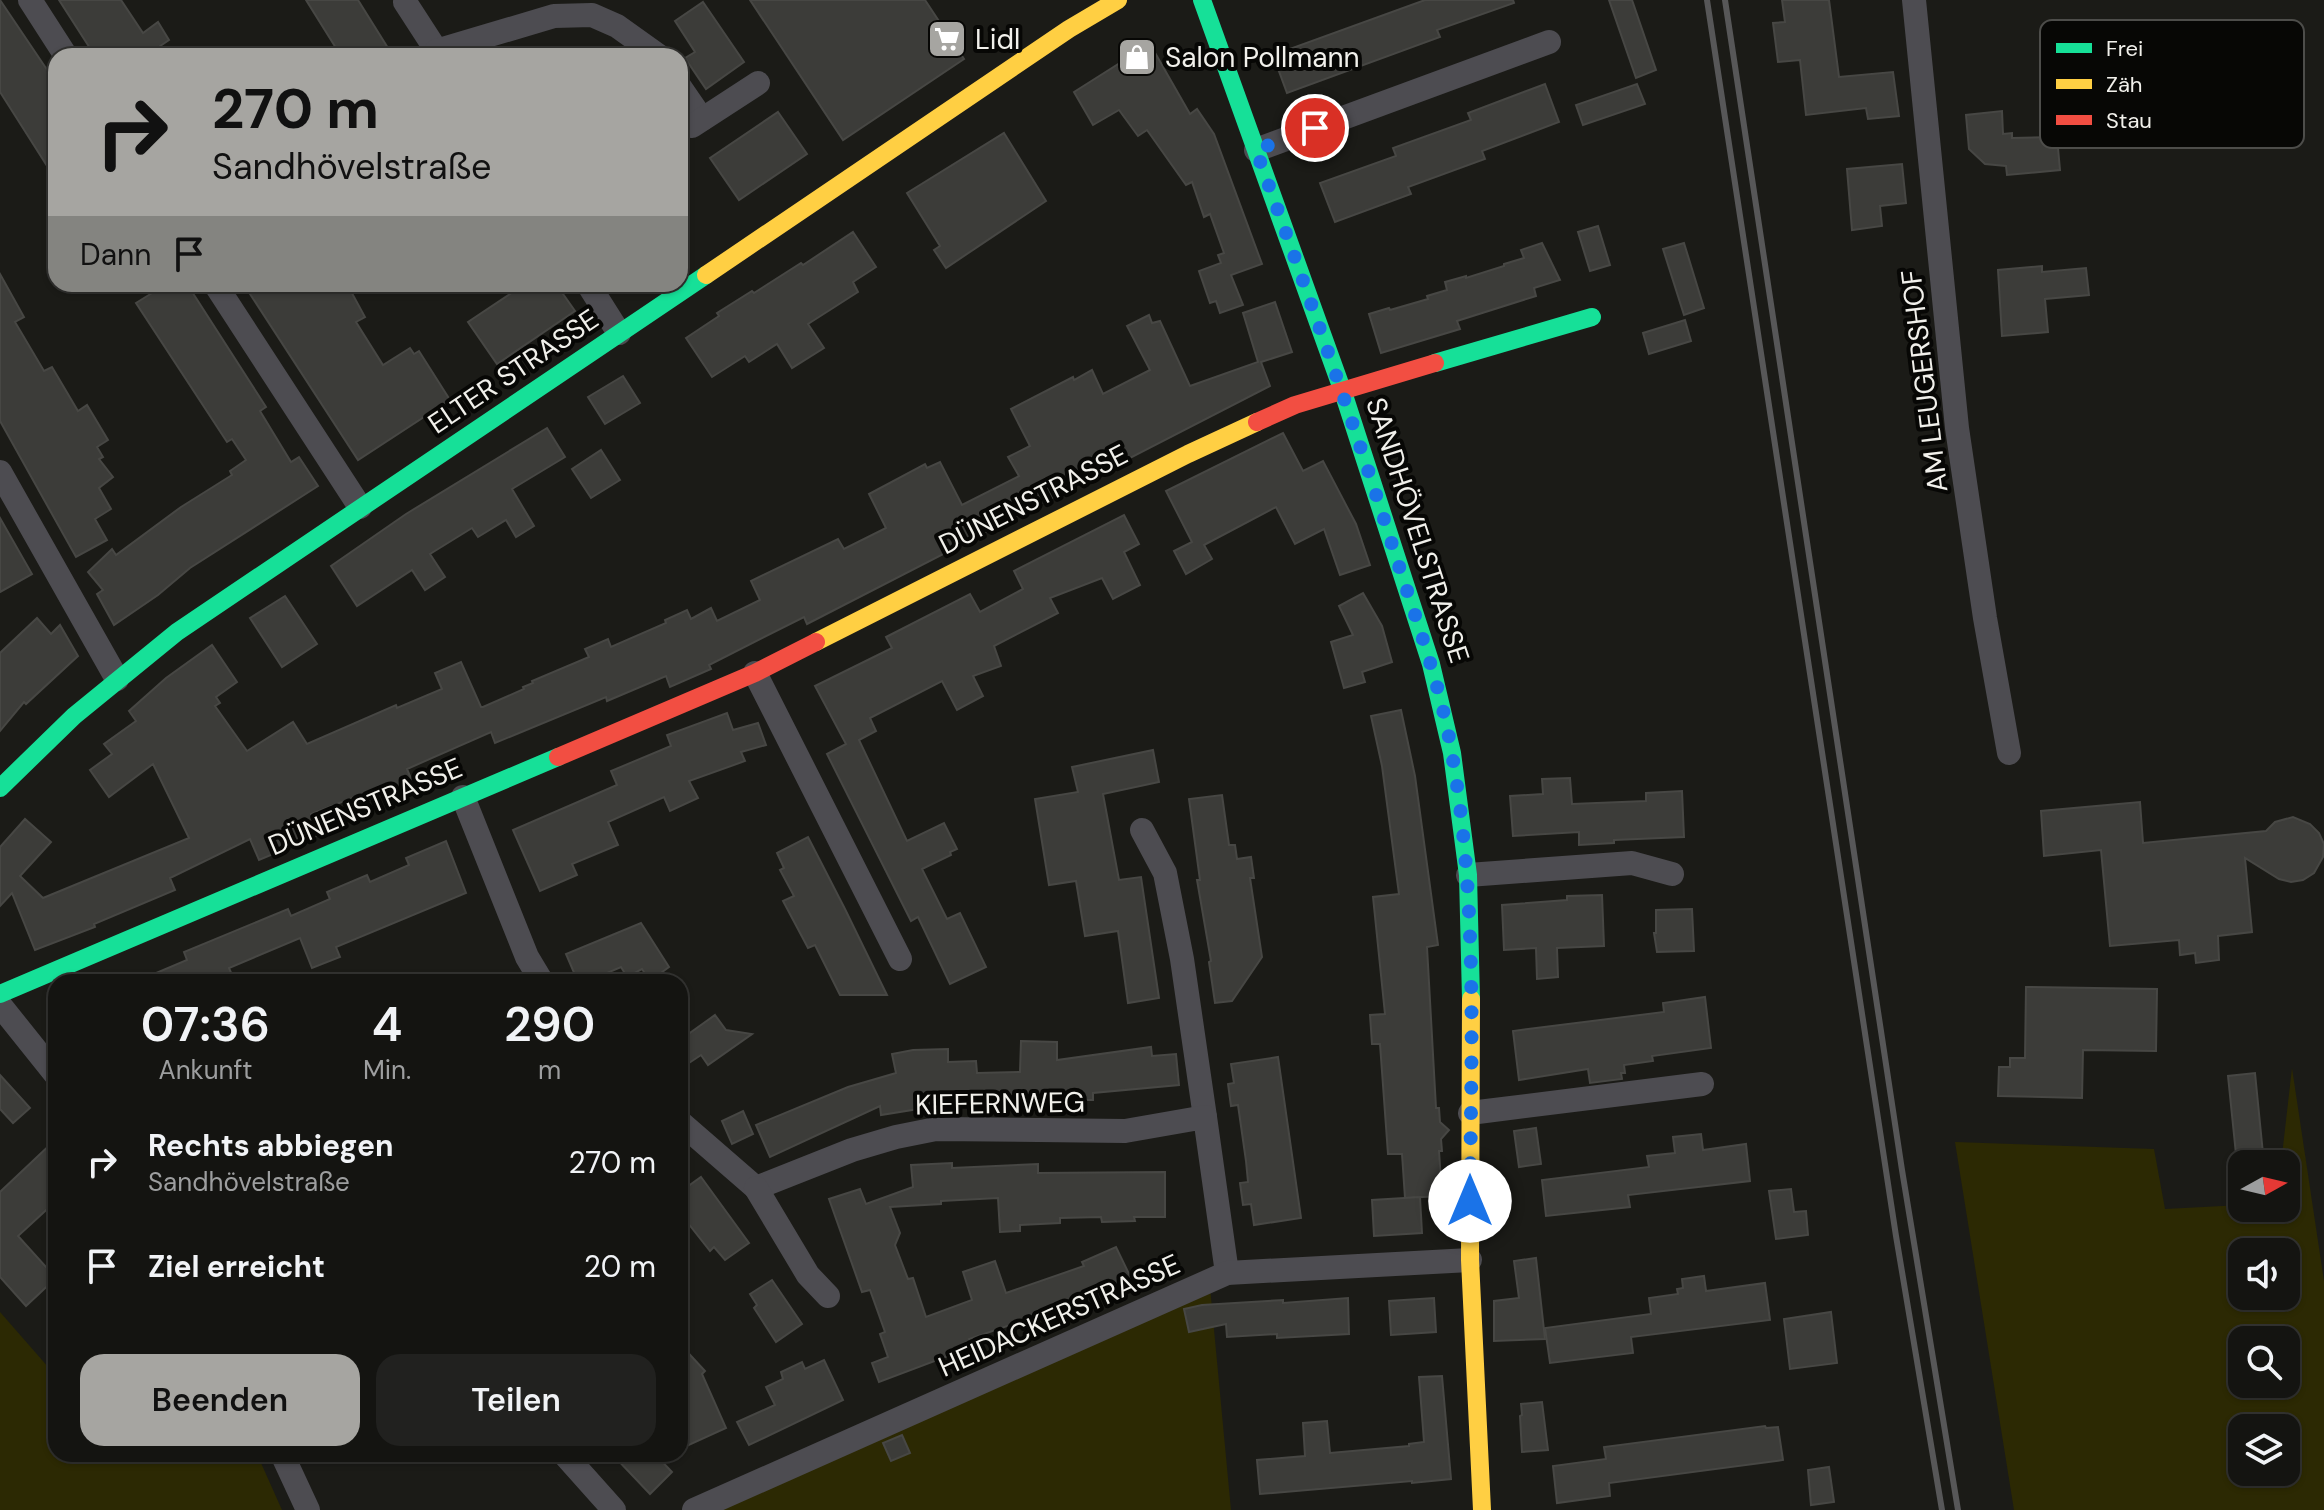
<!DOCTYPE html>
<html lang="de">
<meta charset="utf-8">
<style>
body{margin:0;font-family:"DM Sans",sans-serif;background:#21211f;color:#f1f3f6;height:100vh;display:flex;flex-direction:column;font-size:30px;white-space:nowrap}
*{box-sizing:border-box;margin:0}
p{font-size:26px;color:#9d9e9f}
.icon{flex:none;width:44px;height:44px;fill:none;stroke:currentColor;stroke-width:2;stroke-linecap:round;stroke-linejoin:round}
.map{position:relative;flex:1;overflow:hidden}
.sheet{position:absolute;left:48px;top:974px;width:640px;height:488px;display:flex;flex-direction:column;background:#141411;border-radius:24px;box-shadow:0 2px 6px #0004,0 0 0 2px #333331}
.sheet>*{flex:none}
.hud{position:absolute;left:48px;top:48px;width:640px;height:244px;border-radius:24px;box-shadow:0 2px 6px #0004,0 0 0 2px #333331;background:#a6a5a1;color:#111;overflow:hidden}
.needle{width:52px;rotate:82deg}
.buttons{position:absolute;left:2228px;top:1150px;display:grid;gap:16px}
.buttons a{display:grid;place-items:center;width:72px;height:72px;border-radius:16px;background:#141411;box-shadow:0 2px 6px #0004,0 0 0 2px #333331;font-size:40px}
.pin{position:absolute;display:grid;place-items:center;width:68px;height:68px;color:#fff;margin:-34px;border:4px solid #fff;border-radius:50%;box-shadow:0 2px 8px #0007}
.me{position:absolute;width:88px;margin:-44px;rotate:0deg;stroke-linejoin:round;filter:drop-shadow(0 0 6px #0008)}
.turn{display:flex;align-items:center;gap:28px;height:168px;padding:0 32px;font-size:36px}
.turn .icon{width:104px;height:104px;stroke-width:2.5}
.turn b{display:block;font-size:56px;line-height:68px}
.then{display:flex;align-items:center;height:76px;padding:0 32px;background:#0003;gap:16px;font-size:30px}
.eta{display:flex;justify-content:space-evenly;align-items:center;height:136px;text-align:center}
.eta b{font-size:48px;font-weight:600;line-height:56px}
.cta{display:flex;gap:16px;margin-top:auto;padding:16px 32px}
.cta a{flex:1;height:92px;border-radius:24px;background:#a6a5a1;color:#111;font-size:32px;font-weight:600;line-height:92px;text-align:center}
.cta a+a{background:#21211f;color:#f1f3f6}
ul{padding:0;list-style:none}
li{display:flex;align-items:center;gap:24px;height:104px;padding:0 32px}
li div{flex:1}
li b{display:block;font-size:30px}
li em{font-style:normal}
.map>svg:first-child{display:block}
.green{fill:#2c2903;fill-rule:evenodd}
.building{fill:#3c3c39;stroke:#474744;stroke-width:2}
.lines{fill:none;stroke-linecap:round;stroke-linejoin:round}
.street{stroke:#4d4c51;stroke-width:24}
.fast{stroke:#16e098;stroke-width:18}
.slow{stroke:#ffcf43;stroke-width:18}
.jam{stroke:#f24e42;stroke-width:18}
.rail{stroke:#575758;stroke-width:6}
.route{stroke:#1a73e8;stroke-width:14;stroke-dasharray:0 25.2}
.labels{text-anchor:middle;stroke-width:8;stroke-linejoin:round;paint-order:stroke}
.poi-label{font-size:28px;fill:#f1f0eb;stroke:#070705;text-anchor:start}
.street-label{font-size:28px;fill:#f1f0eb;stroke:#070705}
.key{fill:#070705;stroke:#4d4d4a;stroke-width:2}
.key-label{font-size:22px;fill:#f1f0eb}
</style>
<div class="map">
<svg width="2324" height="1510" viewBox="0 0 2324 1510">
<rect width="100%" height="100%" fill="#1b1b17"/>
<g class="green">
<path d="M2292 1068 2324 1281V1510H2014L1955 1142 2154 1149 2165 1209 2242 1205V1208H2286V1164H2281ZM2242 1252H2286V1296H2242ZM2242 1340H2286V1384H2242ZM2242 1428H2286V1472H2242Z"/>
<path d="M1210 1287 1231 1510H706Z"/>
<path d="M0 1312 56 1376V1454H257L282 1510H0Z"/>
</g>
<g class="building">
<path d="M0 0 56 83V180L0 92Z"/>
<path d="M59 0H121L143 33 158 22 169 40 153 51 156 56H95Z"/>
<path d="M306 0H358L393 56H341Z"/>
<path d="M750 0H925L964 59 843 140Z"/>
<path d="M1425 0H1513L1514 3 1437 30 1440 37 1287 93 1273 55Z"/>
<path d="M1609 0H1632L1656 70 1636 78Z"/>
<path d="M1782 0H1829L1839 77 1893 72 1899 116 1868 119 1866 108 1806 115 1800 60 1778 62 1773 23 1785 22Z"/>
<path d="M703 2 744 62 706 89 685 58 695 52 675 21Z"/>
<path d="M1150 44 1190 114 1197 109 1214 134 1262 264 1231 275 1243 305 1220 313 1216 301 1210 303 1199 271 1221 263 1218 255 1224 253 1210 214 1204 217 1192 182 1186 185 1147 130 1138 136 1119 110 1093 125 1074 92Z"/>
<path d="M1545 84 1559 122 1482 151 1485 159 1408 187 1411 194 1335 222 1320 183 1396 156 1393 148 1471 120 1468 113Z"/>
<path d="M1637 84 1645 104 1583 125 1576 105Z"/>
<path d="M2002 111 2003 134 2012 133V138L2057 137 2060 170 2007 175 2006 166 1985 164 1969 149 1966 115Z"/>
<path d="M778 112 807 154 739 200 710 158Z"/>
<path d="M1004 133 1046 201 946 268 934 250 940 246 907 193Z"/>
<path d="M1902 164 1906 203 1880 206 1882 226 1852 230 1847 169Z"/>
<path d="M1598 226 1610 265 1590 271 1578 232Z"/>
<path d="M853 232 876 267 853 282 858 292 808 324 824 348 792 368 777 344 749 362 745 356 712 377 686 338 719 316 717 313 752 291 754 293 801 263 803 265Z"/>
<path d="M1542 243 1560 280 1534 288 1536 296 1457 321 1460 329 1381 353 1369 314 1389 308 1390 310 1428 299 1427 296 1447 290 1445 282 1466 276V278L1504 266V264L1524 258 1521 250Z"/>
<path d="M1684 243 1704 308 1684 315 1663 249Z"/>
<path d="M2042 266V272L2086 268 2089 295 2045 299 2048 332 2002 336 1998 270Z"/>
<path d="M0 274 24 317 15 322 44 371 52 367 78 411 87 405 108 440 97 447 103 457 99 459 113 477 99 488 111 509 95 519 107 540 76 557 0 421Z"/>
<path d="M146 284H187L266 407 260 411 291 462 299 457 318 486 190 568 158 595 114 625 97 594 103 590 88 572 112 549 116 555 181 507 232 475 230 471 246 460 232 439 227 442 136 303 152 293Z"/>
<path d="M266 284H347L365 317 356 322 383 365 410 348 414 354 419 351 450 400 358 460 250 294Z"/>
<path d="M525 284H556L575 311 497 364 468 322Z"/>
<path d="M1275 302 1292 352 1261 362 1270 386 807 624 804 617 709 665 711 669 670 687 666 676 607 701 606 697 495 743 491 732 407 769 412 781 365 802 362 794 311 814 319 835 259 860 250 839 170 878 175 890 94 924 95 927 35 950 12 893 0 906V847L25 819 51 842 20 876 43 898 189 838 153 764 109 797 90 770 112 754 104 744 136 721 129 711 166 678 212 645 237 682 216 697 220 703 215 706 247 751 293 722 307 744 396 705 397 708 442 689 435 673 461 662 481 707H483L524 689 523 687 533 683 532 681 589 657 585 649 608 639 611 647 666 623 665 620 687 610 691 619 711 608 717 621 760 600 751 581 838 539 844 549 886 528 869 494 925 464 927 468 940 462 962 505 1019 476 1008 457 1030 446 1011 409 1073 377 1074 380 1092 370 1103 394 1150 370 1127 326 1149 315 1152 323 1160 321 1190 386 1258 362 1243 313Z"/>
<path d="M1685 320 1691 341 1649 354 1643 333Z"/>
<path d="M623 376 640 403 605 424 588 397Z"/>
<path d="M547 428 565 457 512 489 534 526 516 537 506 520 478 537 472 528 430 554 445 577 425 590 412 570 357 606 331 566 406 514Z"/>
<path d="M1283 433 1303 471 1323 461 1356 524 1370 565 1340 575 1324 529 1295 544 1276 507 1204 545 1212 559 1186 574 1174 551 1192 542 1166 491Z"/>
<path d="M601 450 620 480 591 498 572 469Z"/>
<path d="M1124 515 1139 544 1124 552 1140 585 1113 599 1102 578 1050 598 1058 613 994 646 1001 666 973 676 983 696 957 710 942 681 870 718 876 731 859 740 907 841 944 823 957 849 950 852 951 855 922 869 947 919 960 913 986 967 950 984 918 917 911 921 827 754 846 744 815 686 892 648 886 637 970 594 980 612 1023 589 1014 571Z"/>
<path d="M0 518 32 574 0 592Z"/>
<path d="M1363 593 1382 626 1392 662 1362 672 1365 682 1344 688 1331 642 1353 635 1339 606Z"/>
<path d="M285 596 317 644 282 667 250 618Z"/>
<path d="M37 618 51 634 60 625 78 656 26 704 24 702 0 731V653Z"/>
<path d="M1401 710 1415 776 1438 945 1427 947 1436 1108H1439L1440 1122 1449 1130 1441 1139 1442 1151H1439L1442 1196 1405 1198 1402 1154H1388L1380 1044H1372L1370 1015 1385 1014 1373 897 1399 894 1382 766 1371 716Z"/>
<path d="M727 713 733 730 758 723 766 745 741 752 745 761 689 781 698 798 670 811 664 797 608 822 618 845 572 864 577 875 540 891 513 830 617 785 611 771 671 746 667 735Z"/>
<path d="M1153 750 1159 782 1103 794 1119 880 1141 877 1159 998 1128 1003 1118 931 1085 936 1076 881 1049 885 1035 799 1078 792 1072 767Z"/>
<path d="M1570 778 1572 804 1646 801V793L1682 791 1684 837 1614 840V843L1579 845V832L1513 836 1510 796 1543 794 1542 779Z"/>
<path d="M1222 795 1229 845H1235L1237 859 1251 857 1254 878H1250L1262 957 1232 1001 1215 1003 1209 962 1211 961 1197 880H1200L1189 799Z"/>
<path d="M2140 802 2143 843 2266 831 2275 822 2293 817 2310 824 2319 833 2324 844 2323 857 2314 873 2303 880 2291 882 2279 879 2245 858 2252 932 2218 936 2219 960 2196 963 2195 953 2180 955 2179 940 2110 946 2101 850 2044 856 2041 811Z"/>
<path d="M808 837 845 909 887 995H840L815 945 808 948 783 901 794 896 780 870 784 868 777 853Z"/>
<path d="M446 841 466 893 336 947 340 957 312 968 300 938 229 968 235 982H135L187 960 184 952 288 909 291 916 330 899 327 892 367 875 370 882 409 865 406 858Z"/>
<path d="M1602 895 1604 946 1557 948 1558 977 1537 979 1536 948 1504 950 1502 905 1567 900V896Z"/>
<path d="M1692 909 1694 951 1657 952 1654 933H1656V910Z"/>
<path d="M641 923 669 967 650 981 642 969 627 977 621 967 586 982H578L566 954Z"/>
<path d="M2026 987 2157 989 2156 1051 2083 1050 2082 1098 1998 1096 1999 1067H2010V1058H2025Z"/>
<path d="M1705 997 1711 1048 1652 1056 1653 1061 1624 1065 1625 1073H1621L1622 1079 1590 1083 1588 1069 1519 1080 1513 1031 1664 1012 1663 1003Z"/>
<path d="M715 1015 726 1030 752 1034 708 1065 701 1055 680 1069V1040Z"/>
<path d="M1021 1041 1057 1042V1060L1151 1047 1152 1056 1176 1054 1179 1085 1093 1093V1100H1072L1071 1108 937 1106 881 1115 880 1106 770 1157 756 1125 848 1087 896 1073 892 1054 913 1050 948 1049V1062L976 1061 977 1073 1020 1072Z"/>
<path d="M1278 1057 1301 1218 1254 1225 1251 1204 1243 1205 1240 1183 1248 1182 1246 1161 1238 1105 1231 1106 1228 1084 1234 1083 1231 1064Z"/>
<path d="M2255 1073 2264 1164H2237L2228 1076Z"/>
<path d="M0 1075 30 1108 13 1123 0 1109Z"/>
<path d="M743 1111 753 1134 732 1144 722 1121Z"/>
<path d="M1536 1128 1541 1164 1519 1167 1514 1131Z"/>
<path d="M1701 1134 1703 1150 1746 1144 1750 1181 1628 1195 1630 1207 1546 1216 1542 1180 1649 1167 1647 1156 1675 1153 1673 1137Z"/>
<path d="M56 1139V1201L18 1236 56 1278 26 1306 0 1277V1192Z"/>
<path d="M952 1163V1168L1038 1164V1173L1165 1172V1217H1134L1135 1221 1102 1222 1101 1217 1060 1218V1223L1020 1225V1231L1000 1232 998 1198 941 1201V1204L890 1207 900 1233 895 1245 908 1279 913 1278 926 1317 972 1300 963 1272 995 1261 1006 1293 1084 1266 1082 1262 1116 1247 1131 1278 1066 1307 1067 1310 1011 1329 1010 1325 969 1339 972 1347 879 1382 872 1363 888 1357 880 1334 885 1332 870 1290 862 1292 829 1199 860 1189 866 1204 913 1187 911 1165Z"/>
<path d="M701 1177 749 1243 725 1260 714 1247 710 1251 680 1213V1192Z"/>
<path d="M1791 1189 1794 1212 1806 1211 1808 1235 1776 1239 1769 1191Z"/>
<path d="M1420 1197 1422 1233 1374 1236 1372 1200Z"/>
<path d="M1536 1258 1545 1339 1494 1341V1301L1519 1298 1514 1261Z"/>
<path d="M1704 1276 1706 1291 1765 1283 1770 1320 1631 1337 1633 1353 1550 1363 1545 1328 1651 1314 1649 1298 1678 1294 1677 1289 1683 1288 1682 1279Z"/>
<path d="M772 1280 802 1324 776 1342 754 1308 757 1305 750 1294Z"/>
<path d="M1348 1298 1349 1334 1277 1338V1334L1227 1337 1226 1324 1189 1332 1184 1309 1202 1305 1283 1300V1303Z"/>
<path d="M1434 1298 1436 1332 1391 1335 1389 1301Z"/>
<path d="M1831 1312 1837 1363 1790 1369 1784 1319Z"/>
<path d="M680 1344 705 1371 702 1374 726 1428 680 1449Z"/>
<path d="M824 1360 843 1400 749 1445 737 1422 775 1405 766 1387 783 1379 781 1372 802 1362 805 1369Z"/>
<path d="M1442 1376 1451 1479 1412 1483V1481L1260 1494 1257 1460 1305 1456 1303 1423 1327 1421 1330 1453 1409 1446V1444L1424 1442 1419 1377Z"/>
<path d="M1542 1402 1548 1450 1522 1452 1520 1416 1522 1415 1521 1404Z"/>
<path d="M1765 1426 1766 1428 1778 1427 1783 1460 1609 1483 1610 1496 1557 1503 1553 1466 1606 1459 1604 1447Z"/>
<path d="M902 1435 910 1453 891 1461 883 1443Z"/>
<path d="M612 1454H655L672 1472 650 1494Z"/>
<path d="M1829 1467 1834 1502 1811 1505 1808 1470Z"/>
</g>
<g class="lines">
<g class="street">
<path d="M30 0 66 56"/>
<path d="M1914 0 1957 428 1985 618 2009 753"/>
<path d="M405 2 440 56"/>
<path d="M436 51 554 16 592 15 617 26 659 56"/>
<path d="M680 87 702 119"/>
<path d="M692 126 758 83"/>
<path d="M1256 150 1549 42"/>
<path d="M215 284 360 507"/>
<path d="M588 284 619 333"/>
<path d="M0 472 117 679"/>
<path d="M755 673 900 959"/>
<path d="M463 797 527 957 542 982"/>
<path d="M1142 830 1165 873 1182 959 1205 1117"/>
<path d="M1468 875 1632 863 1672 874"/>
<path d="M0 1005 56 1075"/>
<path d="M1470 1113 1702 1084"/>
<path d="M680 1122 756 1188 852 1150 896 1137 936 1129 1125 1131 1205 1117 1227 1273"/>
<path d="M756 1188 808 1275 828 1296"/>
<path d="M282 1454 308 1510"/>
<path d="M564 1454 614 1510"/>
<path d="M694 1510 1227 1273 1470 1260"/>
</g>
<g class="fast">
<path d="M1202 0 1343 392 1431 664 1452 753 1468 875 1471 999"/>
<path d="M1435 363 1592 317"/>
<path d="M0 788 74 716 177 632 706 275"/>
<path d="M0 994 558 757"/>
</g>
<g class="slow">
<path d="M706 275 1069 29 1118 0"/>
<path d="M816 642 1188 454 1257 422"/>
<path d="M1471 999 1470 1260 1482 1510"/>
</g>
<g class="jam">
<path d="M1257 422 1295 405 1435 363"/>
<path d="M558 757 755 673 816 642"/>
</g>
<g class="rail">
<path d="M1707 0 1896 1236 1942 1510"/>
<path d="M1725 0 1902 1170 1958 1510"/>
</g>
</g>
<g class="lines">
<path class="route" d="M1315 128 1256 150C1305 285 1353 420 1396 557 1417 622 1441 687 1452 754 1478 902 1471 1052 1470 1201"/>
</g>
<defs>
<g id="supermarket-square" transform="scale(2)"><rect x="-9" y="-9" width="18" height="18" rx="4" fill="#a6a5a1" stroke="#070705"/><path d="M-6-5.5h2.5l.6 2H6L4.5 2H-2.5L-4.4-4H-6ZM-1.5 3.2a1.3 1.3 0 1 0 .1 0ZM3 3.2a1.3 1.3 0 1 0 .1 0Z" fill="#fff"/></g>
<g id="shop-square" transform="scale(2)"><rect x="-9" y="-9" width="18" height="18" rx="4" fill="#a6a5a1" stroke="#070705"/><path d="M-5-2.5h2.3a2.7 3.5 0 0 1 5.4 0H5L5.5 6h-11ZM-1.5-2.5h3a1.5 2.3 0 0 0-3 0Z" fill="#fff"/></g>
</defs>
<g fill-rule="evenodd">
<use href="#supermarket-square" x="947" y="39"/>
<use href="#shop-square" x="1137" y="57"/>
</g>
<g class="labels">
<g class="poi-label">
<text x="975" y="49">Lidl</text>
<text x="1165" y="67">Salon Pollmann</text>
</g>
<g class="street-label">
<text transform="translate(513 371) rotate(-34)" y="10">ELTER STRASSE</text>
<text transform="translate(1924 381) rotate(-97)" y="10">AM LEUGERSHOF</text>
<text transform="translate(1033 499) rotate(-27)" y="10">DÜNENSTRASSE</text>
<text transform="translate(1418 530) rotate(72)" y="10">SANDHÖVELSTRASSE</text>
<text transform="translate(365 806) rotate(-23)" y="10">DÜNENSTRASSE</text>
<text transform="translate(1000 1103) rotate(-1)" y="10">KIEFERNWEG</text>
<text transform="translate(1059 1315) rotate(-24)" y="10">HEIDACKERSTRASSE</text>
</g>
</g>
<rect x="2040" y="20" width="264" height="128" rx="12" class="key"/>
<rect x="2056" y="43" width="36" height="10" fill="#16e098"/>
<rect x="2056" y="79" width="36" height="10" fill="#ffcf43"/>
<rect x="2056" y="115" width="36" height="10" fill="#f24e42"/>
<g class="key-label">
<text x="2106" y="56">Frei</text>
<text x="2106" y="92">Zäh</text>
<text x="2106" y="128">Stau</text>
</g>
</svg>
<div class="buttons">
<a><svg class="needle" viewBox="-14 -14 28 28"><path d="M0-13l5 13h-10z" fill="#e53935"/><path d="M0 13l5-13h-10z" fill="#9d9e9f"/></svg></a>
<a><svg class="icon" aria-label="sound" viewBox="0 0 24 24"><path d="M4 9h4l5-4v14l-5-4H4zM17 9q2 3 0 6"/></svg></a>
<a><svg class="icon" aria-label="search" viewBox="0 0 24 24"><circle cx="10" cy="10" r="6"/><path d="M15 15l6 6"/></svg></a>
<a><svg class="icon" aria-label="layers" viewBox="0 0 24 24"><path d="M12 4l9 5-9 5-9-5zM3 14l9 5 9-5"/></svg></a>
</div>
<div class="pin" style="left:1315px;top:128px;background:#d93025"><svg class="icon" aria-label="arrive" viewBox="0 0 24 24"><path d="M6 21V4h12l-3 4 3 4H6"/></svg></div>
<svg class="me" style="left:1470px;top:1201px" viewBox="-20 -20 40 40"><circle r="19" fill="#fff"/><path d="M0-13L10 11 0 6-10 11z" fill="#1a73e8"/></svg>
<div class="hud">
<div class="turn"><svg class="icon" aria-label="right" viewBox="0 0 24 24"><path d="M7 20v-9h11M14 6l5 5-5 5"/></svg><div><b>270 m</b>Sandhövelstraße</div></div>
<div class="then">Dann<svg class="icon" aria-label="arrive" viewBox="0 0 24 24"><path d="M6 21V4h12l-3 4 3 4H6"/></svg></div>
</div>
<section class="sheet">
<div class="eta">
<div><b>07:36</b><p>Ankunft</p></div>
<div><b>4</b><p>Min.</p></div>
<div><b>290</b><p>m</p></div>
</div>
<ul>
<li><svg class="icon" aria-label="right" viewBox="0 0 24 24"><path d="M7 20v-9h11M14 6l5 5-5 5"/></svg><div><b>Rechts abbiegen</b><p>Sandhövelstraße</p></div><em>270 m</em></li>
<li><svg class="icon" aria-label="arrive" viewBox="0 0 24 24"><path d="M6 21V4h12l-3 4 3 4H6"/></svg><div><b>Ziel erreicht</b></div><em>20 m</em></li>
</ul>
<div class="cta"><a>Beenden</a><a>Teilen</a></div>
</section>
</div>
